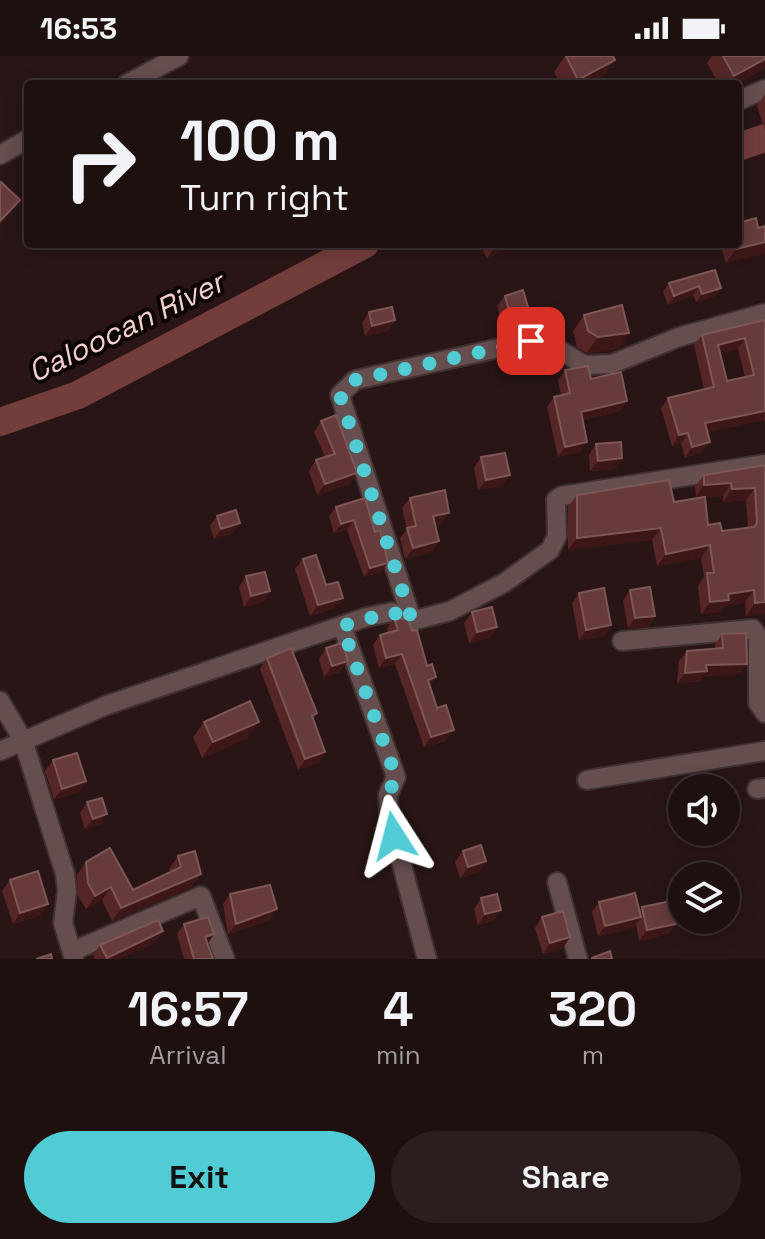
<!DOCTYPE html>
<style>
body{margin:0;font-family:"Space Grotesk",sans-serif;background:#2c1e1e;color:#f1f3f6;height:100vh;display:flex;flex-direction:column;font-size:30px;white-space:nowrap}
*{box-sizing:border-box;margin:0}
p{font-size:26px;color:#a19d9f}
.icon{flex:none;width:44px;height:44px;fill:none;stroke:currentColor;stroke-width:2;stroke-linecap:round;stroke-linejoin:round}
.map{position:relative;height:903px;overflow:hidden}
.details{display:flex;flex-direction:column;background:#1f1010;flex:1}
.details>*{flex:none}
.guide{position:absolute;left:24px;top:24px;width:718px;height:168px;border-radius:8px;box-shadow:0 4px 20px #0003,0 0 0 2px #3c3030;background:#1f1010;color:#f1f3f6;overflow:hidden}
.tools{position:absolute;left:668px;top:718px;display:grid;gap:16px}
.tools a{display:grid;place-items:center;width:72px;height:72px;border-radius:50%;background:#1f1010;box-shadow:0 4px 20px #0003,0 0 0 2px #3c3030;font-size:40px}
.pin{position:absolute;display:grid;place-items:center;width:68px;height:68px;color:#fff;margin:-34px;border-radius:16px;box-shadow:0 4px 12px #0006}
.me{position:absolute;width:88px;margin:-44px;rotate:351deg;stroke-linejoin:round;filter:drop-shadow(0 0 6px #0008)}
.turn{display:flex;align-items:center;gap:28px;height:168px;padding:0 24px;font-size:36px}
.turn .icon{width:104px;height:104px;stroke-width:2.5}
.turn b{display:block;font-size:56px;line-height:68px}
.eta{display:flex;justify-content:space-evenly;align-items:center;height:136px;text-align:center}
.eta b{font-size:48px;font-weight:600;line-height:56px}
.action{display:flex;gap:16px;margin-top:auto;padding:16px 24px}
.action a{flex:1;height:92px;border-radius:48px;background:#51ccd5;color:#111;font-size:32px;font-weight:600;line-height:92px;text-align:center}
.action a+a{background:#2c1e1e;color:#f1f3f6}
.status{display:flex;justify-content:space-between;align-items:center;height:56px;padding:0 40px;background:#1f1010;direction:ltr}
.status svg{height:22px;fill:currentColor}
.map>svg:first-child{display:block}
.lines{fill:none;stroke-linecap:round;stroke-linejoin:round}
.river{stroke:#733d3c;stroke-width:28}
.minor-casing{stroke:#3e3130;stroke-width:22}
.minor{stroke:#654e4d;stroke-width:18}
.wall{fill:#562627;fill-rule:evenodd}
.shaded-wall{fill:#3d1717}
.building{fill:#673b3c;stroke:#7d5656;stroke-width:2;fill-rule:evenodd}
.route{stroke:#51ccd5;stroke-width:14;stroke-dasharray:0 25.2}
.labels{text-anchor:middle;stroke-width:8;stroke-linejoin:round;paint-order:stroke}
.water-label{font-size:30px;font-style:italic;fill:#f4cecc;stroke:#0b0504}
</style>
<div class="status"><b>16:53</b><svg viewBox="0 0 49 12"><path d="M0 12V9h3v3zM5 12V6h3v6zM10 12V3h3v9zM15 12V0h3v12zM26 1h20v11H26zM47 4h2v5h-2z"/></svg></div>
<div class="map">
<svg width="765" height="903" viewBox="0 0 765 903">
<rect width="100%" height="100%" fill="#291515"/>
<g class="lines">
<g class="river">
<path d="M738 91 765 82"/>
<path d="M0 366 78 339 365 188"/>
</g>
<g class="minor-casing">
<g id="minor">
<path d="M127 28 179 0"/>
<path d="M738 45 765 33"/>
<path d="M0 99 28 83"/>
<path d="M412 565 340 339 355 324 531 285 550 288 584 309 612 308 679 281 765 257"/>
<path d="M342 570 396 721 388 739 389 760 427 903"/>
<path d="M622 585 753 573 758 581V647L765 657"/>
<path d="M0 645 23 684 65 818 67 835 63 867 74 903"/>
<path d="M0 695 107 649 367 561 392 556 412 565 450 555 504 527 550 494 557 480 556 444 561 440 765 408"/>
<path d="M587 724 765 695"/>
<path d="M757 733 765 732"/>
<path d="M557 826 578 903"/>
<path d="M73 895 201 840 225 903"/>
</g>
</g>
<use href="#minor" class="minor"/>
</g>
<g class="wall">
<path d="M565 0 615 4 604 19 588 28H561L554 16Z"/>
<path d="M712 0H765V12L737 28H719L707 7Z"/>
<path d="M765 38V75L757 50Z"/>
<path d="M758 172 726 207 720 188H738Z"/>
<path d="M479 188H507L503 194 487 202Z"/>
<path d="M669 227 721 232 715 240 696 246 693 239 668 249 663 236Z"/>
<path d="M505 240 529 254 522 264 503 270 497 250Z"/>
<path d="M369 256 395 264 388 275 365 280 362 267Z"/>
<path d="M584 259 618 293 587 297 577 291 573 275Z"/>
<path d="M765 264V366L764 364 707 376 702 396 685 402 681 387 672 390 661 352 668 342 704 333 694 289 702 279ZM738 293 745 321 727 325 720 297Z"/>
<path d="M565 314 591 323 627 345 620 355 582 364 580 396 558 401 547 351 554 341 561 339 558 324Z"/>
<path d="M321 365 350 428 317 439 309 415 316 404 325 401 314 376Z"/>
<path d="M596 388 622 402 615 413 590 415 589 399Z"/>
<path d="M481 401 510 419 502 430 478 434 474 412Z"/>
<path d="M765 409V558L746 560 745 546 725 550 720 556 701 558 698 530 704 521 701 502 657 510 652 484 568 494V451L577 439 674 446 708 469 722 475 748 472 746 444 723 446V440L696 441 695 431 704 419Z"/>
<path d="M410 442 442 468 435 469 432 496 405 503 400 482 407 473 402 452Z"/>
<path d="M336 451 375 476 388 507 381 516 364 521 347 474 334 477 329 460Z"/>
<path d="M217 460 233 477 214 483 210 470Z"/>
<path d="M303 503 326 529 335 552 310 560 295 513Z"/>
<path d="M246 520 270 535 263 546 244 551 239 531Z"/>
<path d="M630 534 655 560 648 571 628 572 623 545Z"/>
<path d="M579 537 611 569 604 580 579 584 572 547Z"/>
<path d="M472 556 497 571 489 582 469 587 464 567Z"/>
<path d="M394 562 412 575 427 610 436 621 430 631 446 685 424 691 395 608 379 612 373 589 380 579 388 577 387 573Z"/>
<path d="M722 578 747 608 740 618 703 620 699 625 677 627 679 605 687 595 715 592V589Z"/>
<path d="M326 592 340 616 324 621 319 603Z"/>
<path d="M267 602 317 657 313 663 325 696 318 707 298 714 260 613Z"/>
<path d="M204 666 248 682 202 702 193 681Z"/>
<path d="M53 704 86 725 79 736 54 743 45 715Z"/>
<path d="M87 746 100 769 85 773 80 757Z"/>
<path d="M463 795 486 805 479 816 460 822 455 806Z"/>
<path d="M178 800 192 831 112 865 102 844 86 853 78 840 77 819 86 806 133 834 170 816 169 813Z"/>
<path d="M10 824 41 859 13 868 2 835Z"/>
<path d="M230 838 270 864 228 878 223 848Z"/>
<path d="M481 842 501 854 493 865 478 869 474 853Z"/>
<path d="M599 846 639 855 642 851 676 868 668 878 639 885 636 868 633 872 598 880 592 856Z"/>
<path d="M542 861 570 881 563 892 543 898 535 872Z"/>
<path d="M184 868 214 878 208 887 213 903H184L177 878Z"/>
<path d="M156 886 119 903H95L93 899 100 889Z"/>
</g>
<g class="shaded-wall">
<path d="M765 3V12L737 28H728L734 20Z"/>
<path d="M615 4 604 19 588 28H575L578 24Z"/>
<path d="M20 144 9 160 0 169V165Z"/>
<path d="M765 186V198L726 207 736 193Z"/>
<path d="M501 188H507L503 194 487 202 494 192Z"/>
<path d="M699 230 693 239 668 249 674 240Z"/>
<path d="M721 232 715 240 696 246 702 238Z"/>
<path d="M529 254 522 264 503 270 510 259Z"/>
<path d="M395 264 388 275 365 280 372 270Z"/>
<path d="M629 277 618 293 587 297 598 281Z"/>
<path d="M745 282 738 293 711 299 718 289Z"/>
<path d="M627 345 620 355 574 366 581 356Z"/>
<path d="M765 355 764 364 697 378 705 367Z"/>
<path d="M688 377 681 387 672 390 679 379Z"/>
<path d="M587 386 580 396 558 401 565 391Z"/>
<path d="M710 386 702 396 685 402 692 391Z"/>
<path d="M622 402 615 413 590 415 598 405Z"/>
<path d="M357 417 350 428 317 439 325 428Z"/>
<path d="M510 419 502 430 478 434 486 424Z"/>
<path d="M731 427 723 440 696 441 704 429Z"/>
<path d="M755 432 746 444 723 446 732 433Z"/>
<path d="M449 457 442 468 425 471 433 460Z"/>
<path d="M354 464 347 474 334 477 341 468Z"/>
<path d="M240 467 233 477 214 483 221 473Z"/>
<path d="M661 472 652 484 568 494 577 482Z"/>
<path d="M439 485 432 496 405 503 413 492Z"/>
<path d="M710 489 701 502 657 510 666 498Z"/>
<path d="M388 507 381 516 364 521 370 512Z"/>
<path d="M754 534 745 546 725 550 720 556 701 558 710 546 728 538Z"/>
<path d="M270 535 263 546 244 551 251 540Z"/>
<path d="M343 542 335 552 310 560 318 549Z"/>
<path d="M765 546V558L746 560 755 547Z"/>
<path d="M655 560 648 571 628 572 635 562Z"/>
<path d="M611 569 604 580 579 584 586 574Z"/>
<path d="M497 571 489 582 469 587 477 576Z"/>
<path d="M402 598 395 608 379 612 386 602Z"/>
<path d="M348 605 340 616 324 621 332 610Z"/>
<path d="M747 608 740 618 703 620 699 625 677 627 685 617 706 609Z"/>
<path d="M436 621 429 632 428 624Z"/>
<path d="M259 666 248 682 202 702 213 686Z"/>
<path d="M454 674 446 685 424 691 431 681Z"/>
<path d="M325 696 318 707 298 714 305 703Z"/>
<path d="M86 725 79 736 54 743 62 733Z"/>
<path d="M107 758 100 769 85 773 93 763Z"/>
<path d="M486 805 479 816 460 822 468 811Z"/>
<path d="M201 818 192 831 112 865 121 852Z"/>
<path d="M111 831 102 844 86 853 95 840Z"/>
<path d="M48 848 41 859 13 868 20 857Z"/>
<path d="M277 853 270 864 228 878 236 868Z"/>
<path d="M501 854 493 865 478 869 485 858Z"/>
<path d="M641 861 633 872 598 880 605 870Z"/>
<path d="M676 868 668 878 639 885 647 874Z"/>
<path d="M163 875 156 886 119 903H106Z"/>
<path d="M214 878 207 889 205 881Z"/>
<path d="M570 881 563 892 543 898 550 887Z"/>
</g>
<g class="building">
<path d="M566 0H613L615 4 578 24Z"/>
<path d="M723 0H765V3L734 20Z"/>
<path d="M1 126 20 144 0 165V127Z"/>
<path d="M756 162 758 172 765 170V186L736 193 735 188H738V167Z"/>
<path d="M715 214 721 232 702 238 699 230 674 240 669 227Z"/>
<path d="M523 234 529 254 510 259 505 240Z"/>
<path d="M622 249 629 277 598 281 588 275 584 259Z"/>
<path d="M392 251 395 264 372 270 369 256Z"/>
<path d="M765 264V355L705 367 710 386 692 391 688 377 679 379 668 342 714 331 702 279ZM745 282 754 319 727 325 718 289Z"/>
<path d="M588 310 591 323 621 316 627 345 581 356 587 386 565 391 554 341 570 337 565 314Z"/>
<path d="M336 359 357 417 325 428 316 404 335 398 321 365Z"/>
<path d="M621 386 622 402 598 405 596 388Z"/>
<path d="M505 397 510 419 486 424 481 401Z"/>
<path d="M765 409V546L755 547 754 534 728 538 729 544 710 546 707 517H714L710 489 666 498 661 472 577 482V439L669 424 674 446 705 441 708 469 720 467 722 475 754 471 757 467 755 432 732 433 731 427 704 429V419Z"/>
<path d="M445 434 449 457 433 460 439 485 413 492 407 472 416 470 410 442Z"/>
<path d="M365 442 375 476 380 474 388 507 370 512 354 464 341 468 336 451Z"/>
<path d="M236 454 240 467 221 473 217 460Z"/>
<path d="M316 499 326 529 338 526 343 542 318 549 303 503Z"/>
<path d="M265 516 270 535 251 540 246 520Z"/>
<path d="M650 531 655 560 635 562 630 534Z"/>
<path d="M604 532 611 569 586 574 579 537Z"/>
<path d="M492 551 497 571 477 576 472 556Z"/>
<path d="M394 562 408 563 412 575 417 574 427 610 432 608 436 621 428 624 437 652 446 649 454 674 431 681 402 598 386 602 380 579 398 574Z"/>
<path d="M746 577 747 608 706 609 707 615 685 617 687 595 723 592 722 578Z"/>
<path d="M342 587 348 605 332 610 326 592Z"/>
<path d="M291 592 317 657 312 660 325 696 305 703 267 602Z"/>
<path d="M250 645 259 666 213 686 204 666Z"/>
<path d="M77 697 86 725 62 733 53 704Z"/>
<path d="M102 742 107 758 93 763 87 746Z"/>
<path d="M481 789 486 805 468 811 463 795Z"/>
<path d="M110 792 133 834 181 811 178 800 195 795 201 818 121 852 111 831 95 840 88 827 86 806Z"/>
<path d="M38 815 48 848 20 857 10 824Z"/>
<path d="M270 829 277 853 236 868 230 838Z"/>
<path d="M635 837 641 861 605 870 599 846Z"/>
<path d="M497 838 501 854 485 858 481 842Z"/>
<path d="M671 845 676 868 647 874 642 851Z"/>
<path d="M563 855 570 881 550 887 542 861Z"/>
<path d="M208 861 214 878 205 881 213 903H194L184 868Z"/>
<path d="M158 864 163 875 107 902 100 889Z"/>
<path d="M610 895 612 903H592V902Z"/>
<path d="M51 898 52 903H36Z"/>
</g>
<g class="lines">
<path class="route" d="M394 780 388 739 396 721 342 570 392 556 412 565 340 339 355 324 531 285"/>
</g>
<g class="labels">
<g class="water-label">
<text transform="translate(126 271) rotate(-26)" y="10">Caloocan River</text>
</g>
</g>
</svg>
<div class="tools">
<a><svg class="icon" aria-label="sound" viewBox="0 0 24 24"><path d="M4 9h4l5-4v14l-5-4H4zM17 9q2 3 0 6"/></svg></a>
<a><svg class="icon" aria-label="layers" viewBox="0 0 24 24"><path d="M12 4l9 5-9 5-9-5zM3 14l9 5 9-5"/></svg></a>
</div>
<div class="pin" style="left:531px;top:285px;background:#d93025"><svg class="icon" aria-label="arrive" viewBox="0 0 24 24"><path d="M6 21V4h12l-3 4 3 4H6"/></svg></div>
<svg class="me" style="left:394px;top:780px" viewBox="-20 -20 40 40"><path d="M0-17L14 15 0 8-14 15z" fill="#51ccd5" stroke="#fff" stroke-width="4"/></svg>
<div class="guide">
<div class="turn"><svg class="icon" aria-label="right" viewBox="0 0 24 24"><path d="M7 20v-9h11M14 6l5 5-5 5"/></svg><div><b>100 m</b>Turn right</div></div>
</div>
</div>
<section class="details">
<div class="eta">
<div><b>16:57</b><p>Arrival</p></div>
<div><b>4</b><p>min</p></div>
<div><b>320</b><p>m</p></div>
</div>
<div class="action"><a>Exit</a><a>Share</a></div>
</section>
